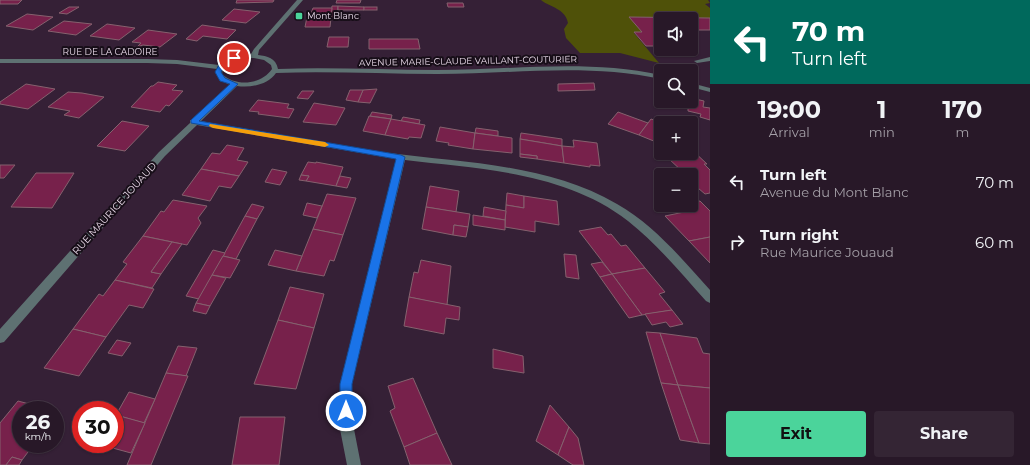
<!DOCTYPE html>
<meta charset="utf-8">
<style>
body{margin:0;font-family:Montserrat,sans-serif;background:#342534;color:#f1f3f6;height:100vh;display:flex;flex-direction:column;font-size:15px;white-space:nowrap}
*{box-sizing:border-box;margin:0}
p{font-size:13px;color:#a5a0a8}
.icon{flex:none;width:22px;height:22px;fill:none;stroke:currentColor;stroke-width:2;stroke-linecap:round;stroke-linejoin:round}
.map{position:relative;flex:1;overflow:hidden}
.side{display:flex;flex-direction:column;background:#281828;width:320px}
.side>*{flex:none}
.top-card{background:#00695c;color:#fff;overflow:hidden}
.tools{position:absolute;left:654px;top:12px;display:grid;gap:8px}
.tools a{display:grid;place-items:center;width:44px;height:44px;border-radius:4px;background:#281828;box-shadow:0 1px 3px #0004,0 0 0 1px #443745;font-size:20px}
.speed{position:absolute;left:12px;top:401px;display:flex;gap:8px;font-size:20px;font-weight:700;text-align:center}
.speed>*{display:grid;place-content:center;width:52px;height:52px;border-radius:50%;background:#281828;box-shadow:0 1px 3px #0004,0 0 0 1px #443745;line-height:1}
.speed small{font-size:10px;font-weight:400}
.speed .limit{border:6px solid #d22;background:#fff;color:#111}
.pin{position:absolute;display:grid;place-items:center;width:34px;height:34px;color:#fff;margin:-17px;border:2px solid #fff;border-radius:50%;box-shadow:0 1px 4px #0007}
.me{position:absolute;width:44px;margin:-22px;rotate:0deg;stroke-linejoin:round;filter:drop-shadow(0 0 3px #0008)}
.turn{display:flex;align-items:center;gap:14px;height:84px;padding:0 16px;font-size:18px}
.turn .icon{width:52px;height:52px;stroke-width:2.5}
.turn b{display:block;font-size:28px;line-height:34px}
.eta{display:flex;justify-content:space-evenly;align-items:center;height:68px;text-align:center}
.eta b{font-size:24px;font-weight:700;line-height:28px}
.button{display:flex;gap:8px;margin-top:auto;padding:8px 16px}
.button a{flex:1;height:46px;border-radius:4px;background:#4bd49b;color:#111;font-size:16px;font-weight:700;line-height:46px;text-align:center}
.button a+a{background:#342534;color:#f1f3f6}
ul{padding:0;list-style:none}
li{display:flex;align-items:center;gap:12px;height:60px;padding:0 16px}
li div{flex:1}
li b{display:block;font-size:15px}
li em{font-style:normal}
main{display:flex;flex:1;min-height:0}
.map>svg:first-child{display:block}
.green{fill:#4f5109}
.building{fill:#77214b;stroke:#85616e}
.lines{fill:none;stroke-linecap:round;stroke-linejoin:round}
.minor{fill:#5e7172;fill-rule:evenodd}
.route{fill:#1a73e8;stroke:#114b97}
.slow{fill:#f59e0b}
.poi-dot{fill:#4bd49b;stroke:#170e18;stroke-width:1.5}
.labels{text-anchor:middle;stroke-width:4;stroke-linejoin:round;paint-order:stroke}
.far-poi-label{font-size:9px;fill:#ebdceb;stroke:#170e18;text-anchor:start}
.far-street-label{font-size:9px;fill:#ebdceb;stroke:#170e18}
.street-label{font-size:10px;fill:#ebdceb;stroke:#170e18}
</style>
<main>
<div class="map">
<svg width="710" height="465" viewBox="0 0 710 465">
<rect width="100%" height="100%" fill="#352036"/>
<path class="green" d="M541 0H708L710 3 705 4 710 8V18L630 17 642 32 634 33 659 63 620 53H580L566 38 564 29 568 23C565 8 551 8 541 0Z"/>
<g class="building">
<path d="M0 0H22L18 4H0Z"/>
<path d="M237 0H274L273 2 236 3Z"/>
<path d="M337 0H361L360 3H336Z"/>
<path d="M447 3H463L464 7H448Z"/>
<path d="M332 6H338L337 17H331Z"/>
<path d="M338 6 364 7V10H338Z"/>
<path d="M69 7H79L67 14 59 13Z"/>
<rect x="364" y="7" width="13" height="3"/>
<path d="M313 8H332L330 27H305L307 17 310 16Z"/>
<path d="M234 9 260 12 246 23 222 20Z"/>
<path d="M27 14 53 17 33 30 6 26Z"/>
<path d="M629 17 710 18V30H691V19H661V30H658L661 32V46H646L634 32H642Z"/>
<path d="M64 21 92 24 76 35 48 31Z"/>
<path d="M107 24 135 28 119 40 90 36Z"/>
<path d="M202 25 236 30 227 39 203 36 197 41 186 39Z"/>
<path d="M148 30 177 34 160 47 143 45 137 47 141 43 132 42Z"/>
<path d="M329 37H349L348 47H327Z"/>
<path d="M369 39H418L420 49H369Z"/>
<path d="M158 82 177 85 172 90 183 91 169 106 166 105 160 112 131 107 151 86H153Z"/>
<path d="M594 83 595 90 558 91V84Z"/>
<path d="M26 84 55 89 28 109 0 104V102Z"/>
<path d="M377 89 370 103 358 102 363 90Z"/>
<path d="M350 90H363L358 102 346 100Z"/>
<path d="M302 91H314L308 99 297 98Z"/>
<path d="M68 92 82 93 104 97 79 118 64 115 70 111 48 107Z"/>
<path d="M691 98 704 101 703 107 710 108V120L700 117 701 114 688 111V108L674 104V101H691Z"/>
<path d="M258 100 289 104 287 108 294 109 289 118 258 114 259 112 249 111Z"/>
<path d="M314 103 345 108 336 125 303 122Z"/>
<path d="M372 112 392 115 391 119 370 116Z"/>
<path d="M618 112 648 123 639 135 608 124Z"/>
<path d="M369 116 391 119 385 135 363 131Z"/>
<path d="M403 117 420 120 419 124 401 121Z"/>
<path d="M391 119 425 125 421 138 409 137 408 139 385 135Z"/>
<path d="M651 119 662 123 661 144 639 135Z"/>
<path d="M122 121 149 126 125 151 97 146Z"/>
<path d="M440 127 475 133 473 149 448 145 449 143 436 141Z"/>
<path d="M476 128 498 131V136L475 133Z"/>
<path d="M475 133 512 138V153L473 149Z"/>
<path d="M521 133 562 139V146L520 139Z"/>
<path d="M520 139 562 146 564 163 537 159V156L520 154Z"/>
<path d="M573 140 597 143 600 166 590 165V167L564 163 562 146 574 147Z"/>
<path d="M227 145 244 148 237 160 248 162 239 176 201 169 212 153 220 154Z"/>
<path d="M691 149 707 164H704L710 170V193L705 194 691 182V175H677L684 173 668 158 674 153H691Z"/>
<path d="M520 154 537 156V159L520 157Z"/>
<path d="M308 162 316 163V162L343 167 336 186 306 181 309 176 301 175Z"/>
<path d="M0 165H15L4 178H0Z"/>
<path d="M201 169 239 176 231 188 219 186 210 201 182 195Z"/>
<path d="M272 169 287 172 280 185 265 182Z"/>
<path d="M36 173H74L52 208 11 207Z"/>
<path d="M301 175 309 176 306 181 299 180Z"/>
<path d="M340 176 351 178 347 188 336 186Z"/>
<path d="M430 186 459 191 456 212 426 207Z"/>
<path d="M507 193 524 196V208L506 205Z"/>
<path d="M327 194 356 198 343 235 313 229Z"/>
<path d="M524 196 557 201 559 225 535 221V232L505 227 506 205 524 208Z"/>
<path d="M173 200 207 206 198 218 201 223 187 245 143 236 161 211 164 212Z"/>
<path d="M700 201 710 211V237L689 241 665 216 689 211 682 205H691V203Z"/>
<path d="M307 203 322 206 317 218 303 215Z"/>
<path d="M252 204 264 207 257 219 245 216Z"/>
<path d="M426 207 470 214 468 227 454 225 453 235 422 229Z"/>
<path d="M484 207 506 211 505 220 483 216Z"/>
<path d="M473 215 505 220V230L473 225Z"/>
<path d="M245 216 257 219 236 259 223 256Z"/>
<path d="M454 225 468 227 466 237 453 235Z"/>
<path d="M601 227 608 235 611 234 621 246 626 245 645 268 612 274 579 231Z"/>
<path d="M313 229 343 235 334 261 330 260 324 276 296 271Z"/>
<path d="M143 236 172 242 151 272 161 274 152 288 115 280 127 264 123 262Z"/>
<path d="M710 237V263L689 241Z"/>
<path d="M172 242 182 244 161 274 151 272Z"/>
<path d="M213 250 225 253 199 299 186 296Z"/>
<path d="M275 250 302 256 296 271 268 265Z"/>
<path d="M564 254 576 255 579 279 566 277Z"/>
<path d="M223 256 240 260 230 278 212 275Z"/>
<path d="M421 260 451 266 447 305 409 297 414 272 418 273Z"/>
<path d="M602 262 612 274 600 277 591 264Z"/>
<path d="M645 268 665 292 659 294 672 310 642 315 612 274Z"/>
<path d="M612 274 642 315 629 318 600 277Z"/>
<path d="M212 275 226 278 210 306 196 303Z"/>
<path d="M115 280 154 289 143 308 129 305 106 337 73 329 99 294 103 296Z"/>
<path d="M290 287 324 294 314 328 278 320Z"/>
<path d="M409 297 460 307 459 320 446 318 444 334 404 326Z"/>
<path d="M196 303 210 306 206 314 193 311Z"/>
<path d="M672 310 683 324 670 327 666 322 652 325 645 314Z"/>
<path d="M278 320 314 328 296 389 254 384Z"/>
<path d="M73 329 106 337 79 376 44 368Z"/>
<path d="M646 332 660 333 678 385 661 383Z"/>
<path d="M660 333 697 338 703 353 710 354V388L678 385Z"/>
<path d="M117 340 131 343 122 356 108 353Z"/>
<path d="M178 346 197 348 186 376 166 373Z"/>
<path d="M493 349 523 356 524 373 493 368Z"/>
<path d="M166 373 188 376 151 465H127Z"/>
<path d="M413 378 437 433 404 447 390 411 395 408 388 386Z"/>
<path d="M661 383 678 385 699 443 680 440Z"/>
<path d="M678 385 710 388V444L699 443Z"/>
<path d="M129 392 155 399 144 423 116 415Z"/>
<path d="M18 401 52 410H21V444H34L22 460 12 457 6 465H0V423Z"/>
<path d="M550 405 569 427 558 455 536 441Z"/>
<path d="M116 415 145 423 131 453 98 444H115Z"/>
<path d="M240 417H285L279 465H232Z"/>
<path d="M569 427 578 438 584 465H573L558 455Z"/>
<path d="M437 433 452 465H410L404 447Z"/>
<path d="M12 457 22 460 19 465H6Z"/>
</g>
<g class="lines">
<g class="minor">
<path d="M297 0H303L259 50 258 55C267 56 276 58 278 69 331 67 384 70 437 70 511 70 587 59 661 75V79C587 63 512 74 437 74 383 74 329 71 276 73 268 85 250 88 237 86L201 121C263 133 326 145 389 153 466 163 548 164 617 204 654 225 682 259 710 290V303L706 301C681 273 657 244 628 221 565 172 480 169 405 160L352 384 353 424 361 465H347L339 424 340 384 396 159 197 125 165 156 4 342 0 343V329L159 152 190 123V120H193L230 85 222 81 217 76V69L177 64 147 63H0V59H147L177 60 219 65 229 58 251 54 254 49ZM254 58 264 60 271 65 272 69C261 85 236 87 222 74 224 60 242 58 254 58Z"/>
<path d="M710 57V61L697 63 694 61Z"/>
<path d="M691 83 710 88V92L691 87Z"/>
</g>
</g>
<path class="route" d="M232 57 237 58 225 66 221 72 225 78 238 84 199 121 401 155 405 157 352 384V411L351 415 346 417 342 415 340 411V384L396 159 191 123V120L230 84 220 81 215 72 220 63Z"/>
<path class="slow" d="M210 124 325 142 329 145 325 147 213 128 209 126Z"/>
<rect class="poi-dot" x="295" y="12" width="8" height="8" rx="2"/>
<g class="labels">
<g class="far-poi-label">
<text x="307" y="19">Mont Blanc</text>
</g>
<g class="far-street-label">
<text x="110" y="55">RUE DE LA CADOIRE</text>
<text transform="translate(468 61) rotate(-1)" y="3">AVENUE MARIE-CLAUDE VAILLANT-COUTURIER</text>
</g>
<g class="street-label">
<text transform="translate(114 208) rotate(-48)" y="4">RUE MAURICE JOUAUD</text>
</g>
</g>
</svg>
<div class="tools">
<a><svg class="icon" aria-label="sound" viewBox="0 0 24 24"><path d="M4 9h4l5-4v14l-5-4H4zM17 9q2 3 0 6"/></svg></a>
<a><svg class="icon" aria-label="search" viewBox="0 0 24 24"><circle cx="10" cy="10" r="6"/><path d="M15 15l6 6"/></svg></a>
<a>+</a>
<a>−</a>
</div>
<div class="speed"><div>26<small>km/h</small></div><div class="limit">30</div></div>
<div class="pin" style="left:234px;top:58px;background:#d93025"><svg class="icon" aria-label="arrive" viewBox="0 0 24 24"><path d="M6 21V4h12l-3 4 3 4H6"/></svg></div>
<svg class="me" style="left:346px;top:411px" viewBox="-20 -20 40 40"><circle r="17" fill="#1a73e8" stroke="#fff" stroke-width="3"/><path d="M0-11L8 9 0 5-8 9z" fill="#fff"/></svg>
</div>
<section class="side">
<div class="top-card">
<div class="turn"><svg class="icon" aria-label="left" viewBox="0 0 24 24"><path d="M17 20v-9H6M10 6l-5 5 5 5"/></svg><div><b>70 m</b>Turn left</div></div>
</div>
<div class="eta">
<div><b>19:00</b><p>Arrival</p></div>
<div><b>1</b><p>min</p></div>
<div><b>170</b><p>m</p></div>
</div>
<ul>
<li><svg class="icon" aria-label="left" viewBox="0 0 24 24"><path d="M17 20v-9H6M10 6l-5 5 5 5"/></svg><div><b>Turn left</b><p>Avenue du Mont Blanc</p></div><em>70 m</em></li>
<li><svg class="icon" aria-label="right" viewBox="0 0 24 24"><path d="M7 20v-9h11M14 6l5 5-5 5"/></svg><div><b>Turn right</b><p>Rue Maurice Jouaud</p></div><em>60 m</em></li>
</ul>
<div class="button"><a>Exit</a><a>Share</a></div>
</section>
</main>
